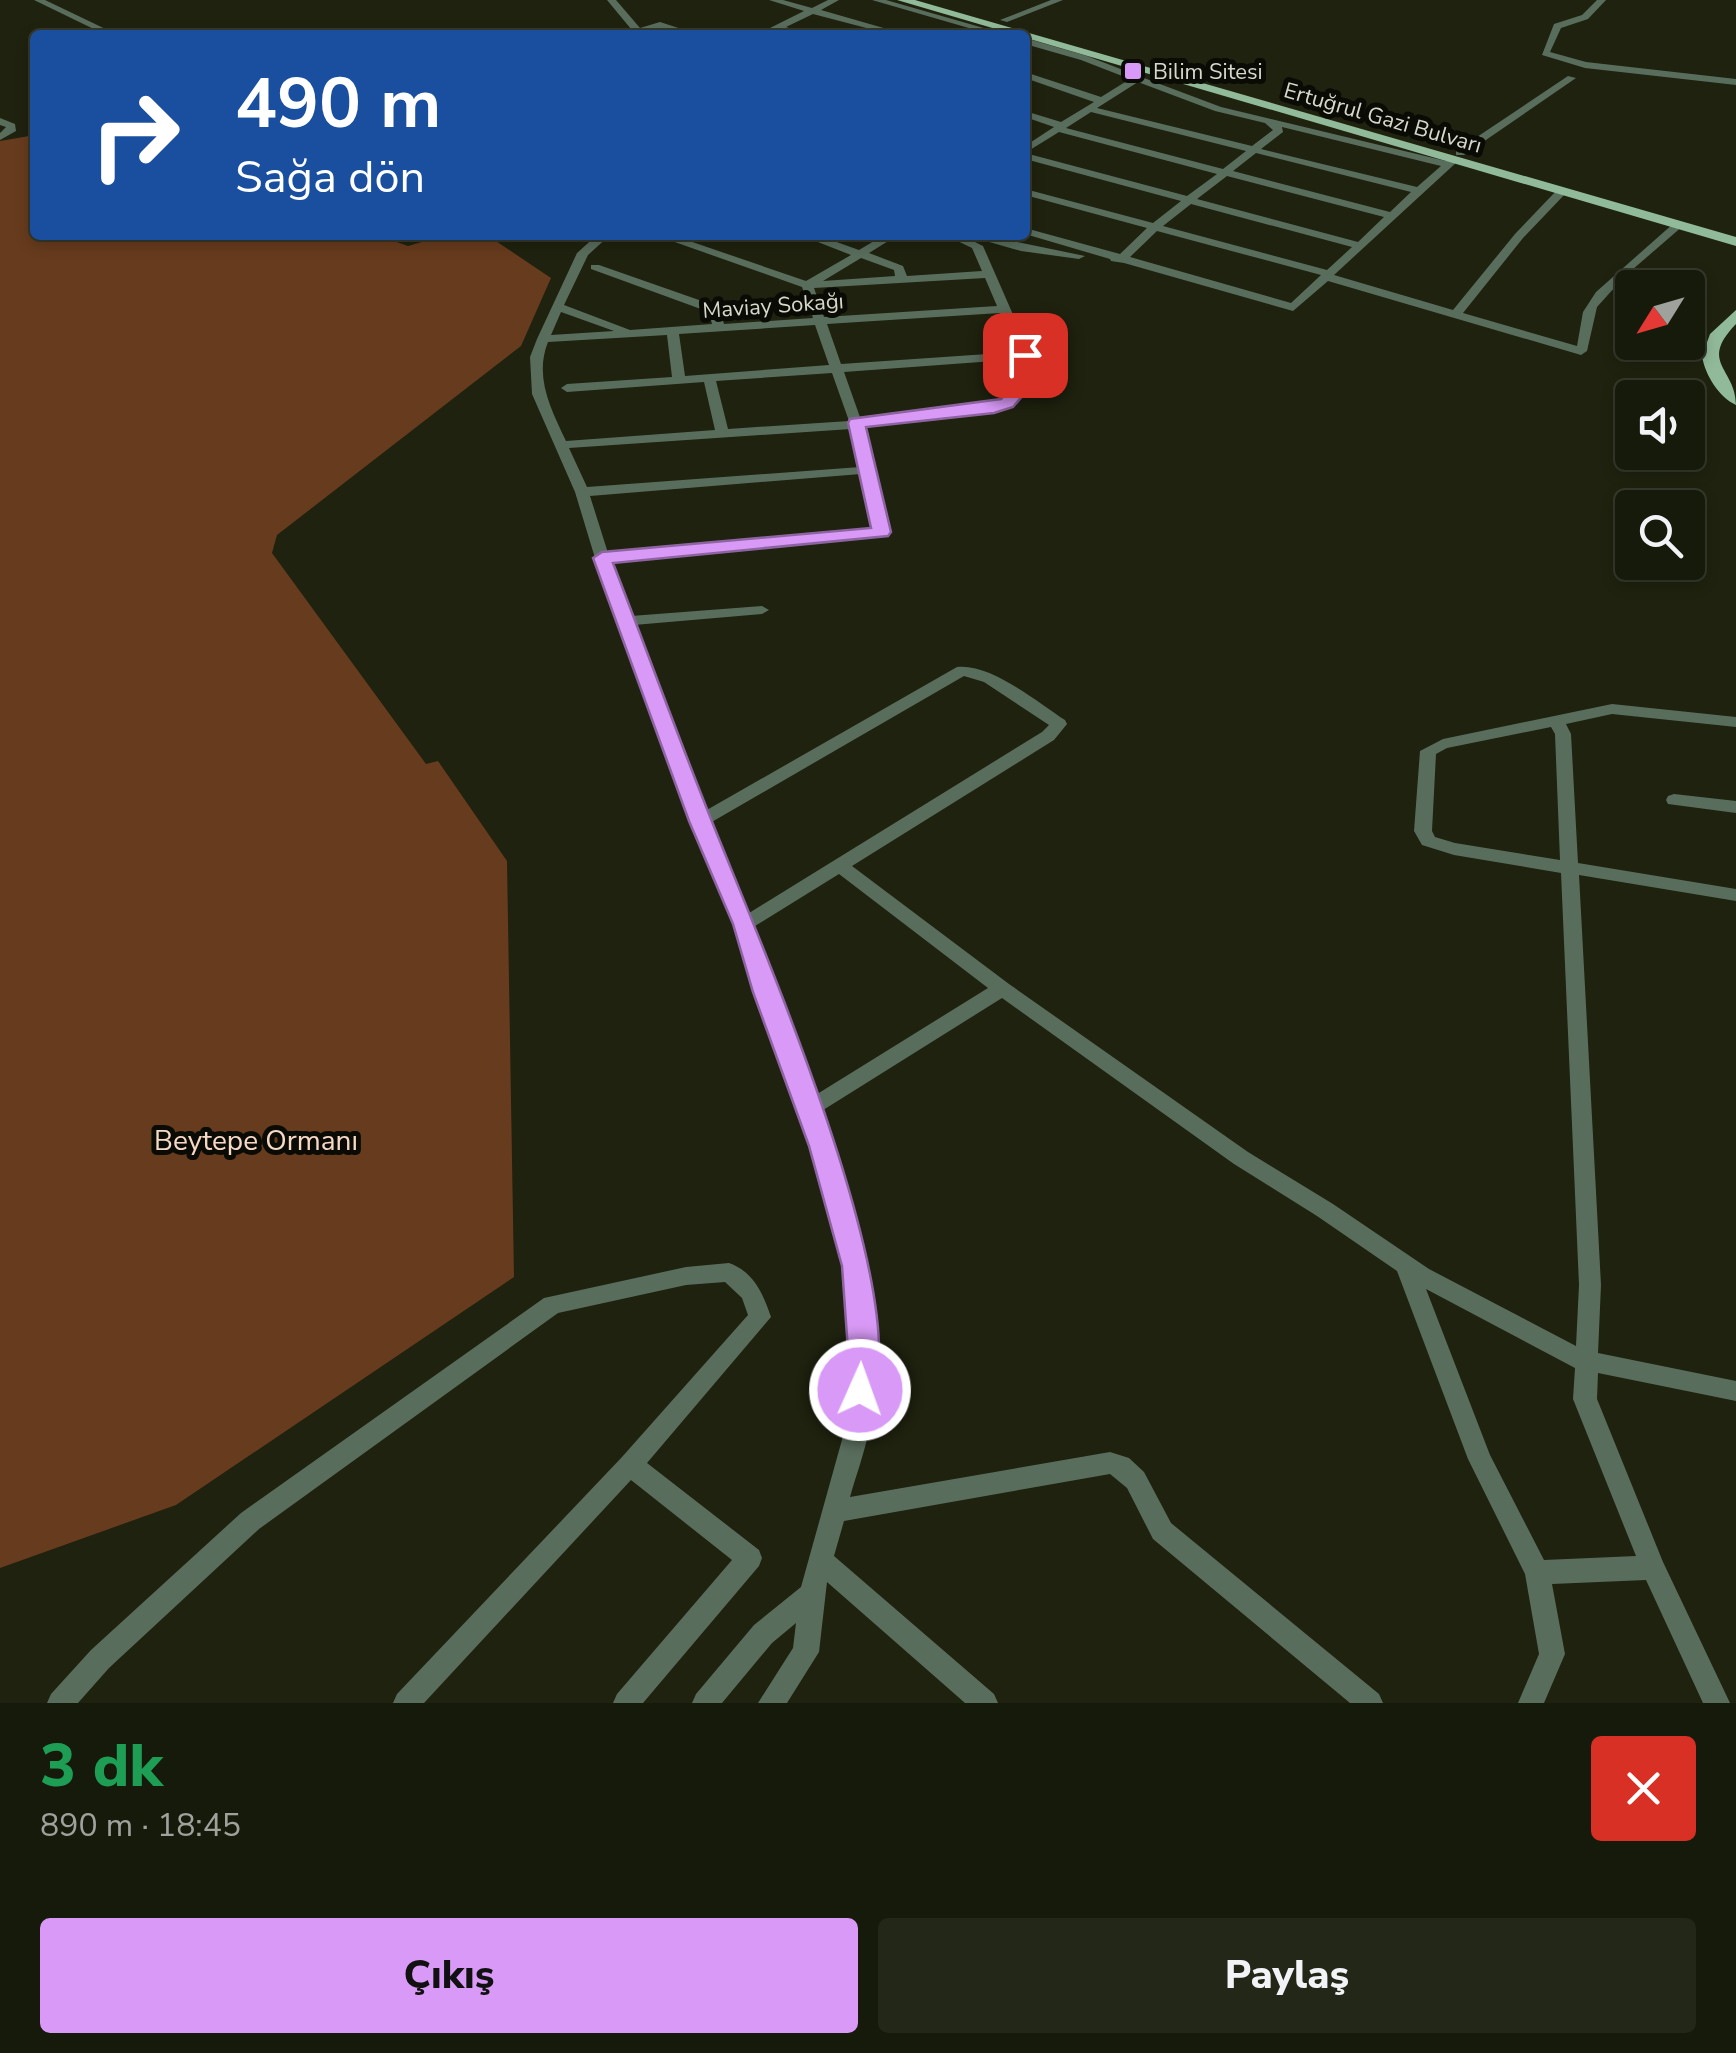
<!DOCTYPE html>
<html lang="tr">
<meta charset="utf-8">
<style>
body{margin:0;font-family:"Nunito Sans",sans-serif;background:#232718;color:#f1f3f6;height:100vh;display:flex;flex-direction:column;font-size:38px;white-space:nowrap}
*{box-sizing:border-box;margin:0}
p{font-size:32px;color:#9ea19c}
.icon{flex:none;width:55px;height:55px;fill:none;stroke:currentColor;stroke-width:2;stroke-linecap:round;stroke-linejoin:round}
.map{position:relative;height:1703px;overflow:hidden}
.side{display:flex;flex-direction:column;background:#161a0a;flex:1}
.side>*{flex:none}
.banner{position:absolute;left:30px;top:30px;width:1000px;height:210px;border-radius:10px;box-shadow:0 5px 15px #0003,0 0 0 2px #35382b;background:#1a4fa0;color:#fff;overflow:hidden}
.needle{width:65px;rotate:233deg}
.buttons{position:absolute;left:1615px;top:270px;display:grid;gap:20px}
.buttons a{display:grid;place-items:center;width:90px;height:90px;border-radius:10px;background:#161a0a;box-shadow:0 5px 15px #0003,0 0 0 2px #35382b;font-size:50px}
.pin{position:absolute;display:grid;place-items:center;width:85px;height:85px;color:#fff;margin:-42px;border-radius:20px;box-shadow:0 5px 15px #0006}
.me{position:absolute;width:110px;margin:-55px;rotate:2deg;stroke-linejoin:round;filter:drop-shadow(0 0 8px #0008)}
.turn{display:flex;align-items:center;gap:35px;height:210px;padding:0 40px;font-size:45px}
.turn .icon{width:130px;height:130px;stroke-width:2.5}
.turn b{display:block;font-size:70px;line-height:85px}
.round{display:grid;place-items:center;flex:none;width:105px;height:105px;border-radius:10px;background:#232718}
.summary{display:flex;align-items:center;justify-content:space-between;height:170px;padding:0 40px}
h1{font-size:60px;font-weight:800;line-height:75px;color:#1e9e55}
.button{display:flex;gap:20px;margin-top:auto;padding:20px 40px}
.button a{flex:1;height:115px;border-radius:10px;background:#d99af7;color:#111;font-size:40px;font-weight:800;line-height:115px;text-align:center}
.button a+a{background:#232718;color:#f1f3f6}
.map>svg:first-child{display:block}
.forest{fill:#673b1d}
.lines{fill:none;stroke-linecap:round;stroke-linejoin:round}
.minor{fill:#596d5d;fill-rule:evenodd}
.major{fill:#91ba9a;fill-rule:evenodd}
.route{fill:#d99af7;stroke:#8d64a1;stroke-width:2.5}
.poi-dot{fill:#d99af7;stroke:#090b04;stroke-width:4}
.labels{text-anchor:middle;stroke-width:10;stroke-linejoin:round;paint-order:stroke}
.far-poi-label{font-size:22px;fill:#d5d8cb;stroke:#090b04;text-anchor:start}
.far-street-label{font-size:22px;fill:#d5d8cb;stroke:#090b04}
.park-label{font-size:28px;fill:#f7d9c6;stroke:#090b04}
</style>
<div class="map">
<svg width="1736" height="1703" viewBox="0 0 1736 1703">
<rect width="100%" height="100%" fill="#1e220e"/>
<path class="forest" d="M35 135V235H377L408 246 446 235H487L551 278 521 346 277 535 272 553 426 764 438 761 507 861 514 1277 176 1505 0 1568V141Z"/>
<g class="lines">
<g class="minor">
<path d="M34 0H45L118 35H106Z"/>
<path d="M607 0H616L640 28 660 22 700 35C676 35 667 26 644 33L646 35H636Z"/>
<path d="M769 0H783L812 8 828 0H839L821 10 901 33 893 35 813 14 786 27 810 35H795L779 30 768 35H756L804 11Z"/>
<path d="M872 0H886L1008 35H993Z"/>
<path d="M1051 0H1063L1007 22 1000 20Z"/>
<path d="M1597 0H1606L1588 19 1561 28 1550 52 1586 62 1736 79V85L1585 68 1542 55 1554 24 1582 15Z"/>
<path d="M1025 38 1087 56 1136 75 1145 73 1144 78 1221 107 1446 161 1450 157H1458V161L1334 275 1453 310 1515 234 1558 189H1566V193L1523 238 1463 313 1577 346 1583 312 1596 292 1674 223 1684 225 1625 276 1597 307 1587 351 1581 355 1328 281 1293 311 1124 263 1111 261 1110 259 1025 234V228L1120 254 1147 228 1025 195V189L1153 223 1181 201 1025 159V146L1054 127 1025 117V111L1061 122 1094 102 1025 78V72L1101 97 1130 79 1081 60 1025 44ZM1138 82 1215 111 1265 123 1273 130 1252 146 1097 108ZM1091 112 1246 151 1223 169 1066 128ZM1282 127 1441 166 1417 187 1261 149 1283 132ZM1059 132 1217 174 1187 196 1025 153ZM1256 153 1411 192 1390 212 1233 171ZM1227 176 1384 217 1358 242 1197 199ZM1191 204 1352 247 1327 270 1163 226ZM1157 231 1321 275 1291 303 1130 257Z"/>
<path d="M1568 76 1576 78 1464 155H1456V151Z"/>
<path d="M0 118 15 124 16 131 0 140V133L6 127 0 125Z"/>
<path d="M597 235H610L588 255 564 305 630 330 712 324 709 312 591 269V265H599L719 307 724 324 813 318 802 287 655 235H672L806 281 851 255 800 235H817L859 250 884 235H898L869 253 903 266 907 276 982 271 972 248 945 235H961L983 246 1039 374 1012 406 993 412 864 428 889 532 887 535 611 562 631 616 762 606 769 610 762 614 634 625 705 811 957 667C991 663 1037 702 1065 720L1067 724 1054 740 852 866 1009 984 1248 1152 1333 1204 1429 1269 1576 1346 1579 1285 1561 873 1454 855 1422 845 1414 831 1420 751 1443 739 1612 704 1736 717V727L1612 714 1566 724 1571 734 1578 863 1736 889V901L1579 875 1601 1285 1598 1353 1736 1381V1401L1598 1373 1597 1399 1663 1562 1730 1703H1703L1646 1580 1552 1584 1565 1654 1544 1703H1518L1539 1654 1525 1574 1468 1459 1397 1271 1317 1216 1234 1164 1002 998 820 1112C858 1211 888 1323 869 1429 865 1452 856 1475 850 1497L1110 1452 1129 1458 1144 1472 1171 1523 1379 1694 1383 1703H1350L1153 1539 1127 1488 1110 1474 844 1521 834 1556 994 1694 998 1703H965L827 1582 819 1652 787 1703H758L793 1648 796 1623 772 1643 722 1703H692L696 1694 754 1625 801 1587 845 1429 852 1350 845 1266 813 1146 756 992 736 924 691 821 595 558 575 492 532 394 530 357 537 339 577 253ZM861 258 894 270 895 276 823 281ZM985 278 997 306 824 317 814 288ZM561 312 614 331 551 335ZM1000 313 1017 352 841 364 827 324ZM815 325 829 365 685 376 679 334ZM667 335 672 377 567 384 561 388 567 392 704 382 715 430 566 441C551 409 534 377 548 342ZM1020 359 1027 374 1002 400 986 405 874 419 861 420 844 372ZM832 373 849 421 728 429 716 381ZM851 429 860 467 587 487 569 448ZM861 474 874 528 608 553 590 496ZM964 676 984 682 1049 725 1042 732 749 913 710 823ZM1551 727 1555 734 1560 860 1455 843 1435 837 1432 831 1436 754 1447 748ZM839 874 988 988 814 1096 774 992 755 926ZM1426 1289 1575 1368 1573 1399 1636 1556 1544 1560 1490 1455Z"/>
<path d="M965 235H984L1085 256 1079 259 1021 251Z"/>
<path d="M1674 794 1736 801V813L1668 804 1666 800 1668 796Z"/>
<path d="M729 1263C754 1272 763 1294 771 1317L647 1463 759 1550 762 1558 759 1566 643 1703H613L617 1694 732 1560 631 1480 424 1703H393L397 1694 622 1457 748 1315 742 1298 725 1282 686 1285 558 1313 259 1529 109 1668 78 1703H47L51 1694 91 1650 241 1513 544 1298 686 1267Z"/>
</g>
<g class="major">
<path d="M897 0H915L1736 237V246Z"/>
<path d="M1736 310V324C1698 363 1736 368 1736 405 1719 397 1705 375 1702 356L1710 334Z"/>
</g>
</g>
<path class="route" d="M1025 350 1030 352 1041 374 1013 407 994 413 866 427 891 532 888 536 613 563C646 648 677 734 711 819 754 928 917 1299 871 1400L860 1403 849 1400 845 1390 848 1350 842 1266 809 1146 753 992 733 924 689 821 593 558 602 552 871 528 848 423 850 419 1001 399 1025 373 1017 355Z"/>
<rect class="poi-dot" x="1123" y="61" width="20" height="20" rx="5"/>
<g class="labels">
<g class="far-poi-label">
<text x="1153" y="79">Bilim Sitesi</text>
</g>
<g class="far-street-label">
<text transform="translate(1383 117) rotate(16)" y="8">Ertuğrul Gazi Bulvarı</text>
<text transform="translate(773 305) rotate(-4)" y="8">Maviay Sokağı</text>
</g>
<g class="park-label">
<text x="256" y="1150">Beytepe Ormanı</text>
</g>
</g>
</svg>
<div class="buttons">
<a><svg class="needle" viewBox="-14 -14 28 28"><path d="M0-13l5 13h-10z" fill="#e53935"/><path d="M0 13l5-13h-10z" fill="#9ea19c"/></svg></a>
<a><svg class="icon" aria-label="sound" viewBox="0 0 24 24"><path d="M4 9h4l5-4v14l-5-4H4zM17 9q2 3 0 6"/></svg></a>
<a><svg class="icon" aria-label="search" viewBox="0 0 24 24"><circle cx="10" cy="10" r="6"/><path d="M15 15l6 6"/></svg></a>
</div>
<div class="pin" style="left:1025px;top:355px;background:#d93025"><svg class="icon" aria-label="arrive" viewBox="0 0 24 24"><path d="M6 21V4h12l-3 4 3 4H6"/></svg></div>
<svg class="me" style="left:860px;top:1390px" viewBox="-20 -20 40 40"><circle r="17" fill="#d99af7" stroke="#fff" stroke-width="3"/><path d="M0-11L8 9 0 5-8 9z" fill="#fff"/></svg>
<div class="banner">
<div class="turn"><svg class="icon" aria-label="right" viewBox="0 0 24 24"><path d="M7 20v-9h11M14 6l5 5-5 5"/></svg><div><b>490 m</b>Sağa dön</div></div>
</div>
</div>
<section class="side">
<div class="summary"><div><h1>3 dk</h1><p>890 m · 18:45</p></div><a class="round" style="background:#d93025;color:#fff"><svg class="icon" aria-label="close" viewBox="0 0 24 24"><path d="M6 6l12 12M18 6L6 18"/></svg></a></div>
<div class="button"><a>Çıkış</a><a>Paylaş</a></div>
</section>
